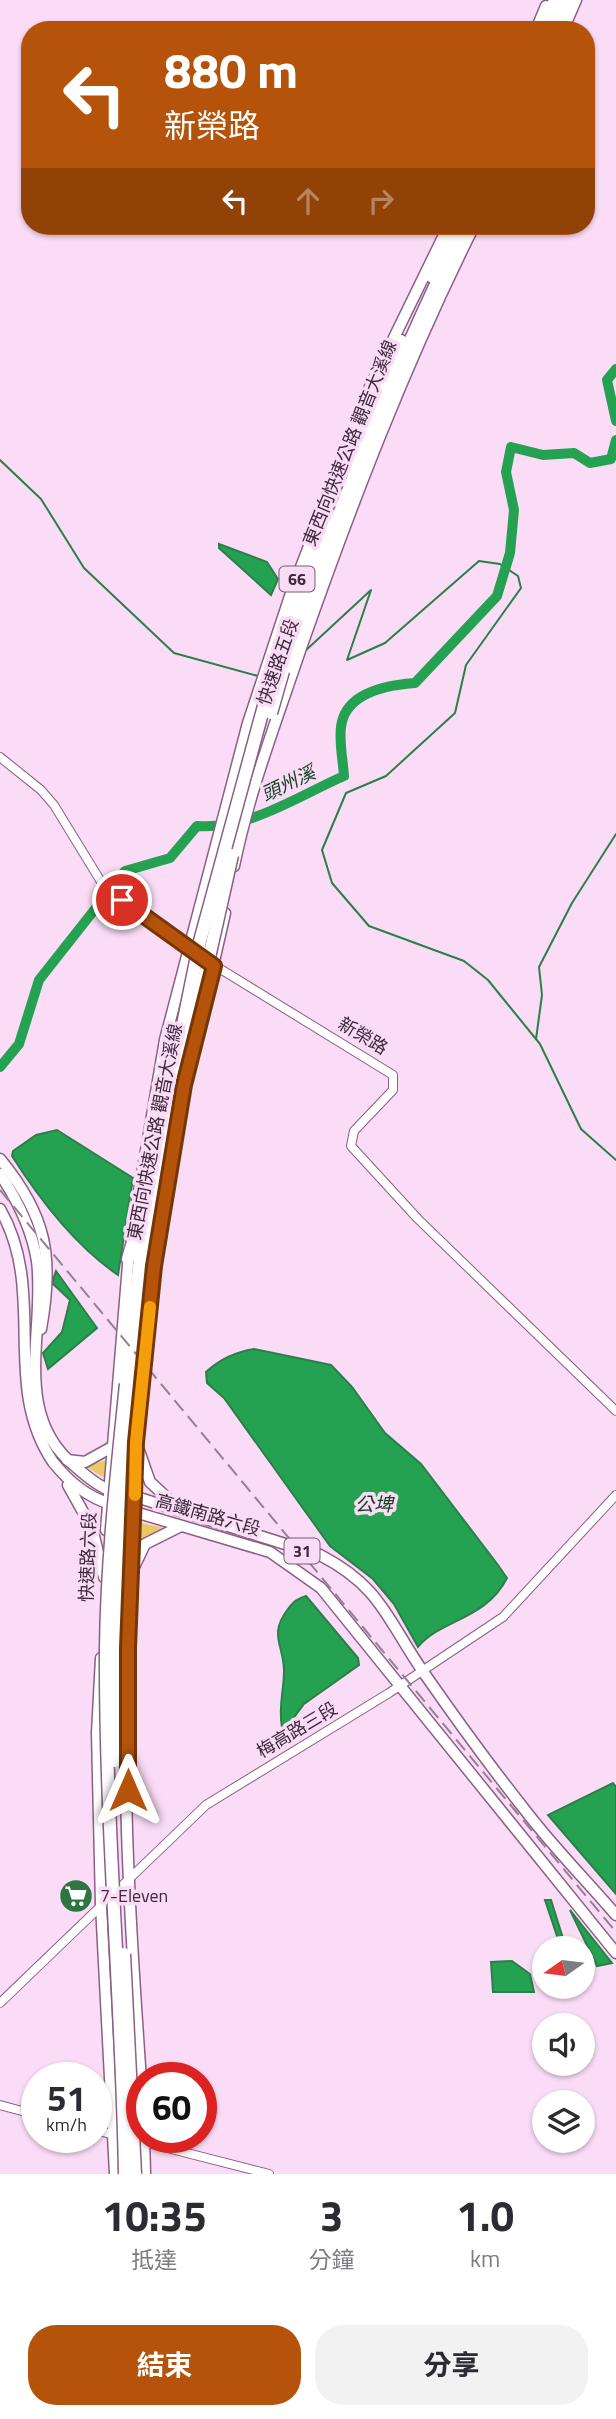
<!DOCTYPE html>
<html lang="zh-TW">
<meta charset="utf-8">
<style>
body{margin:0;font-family:"Titillium Web","Noto Sans TC",sans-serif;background:#f2f2f3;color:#2b2b33;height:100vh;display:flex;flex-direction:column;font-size:26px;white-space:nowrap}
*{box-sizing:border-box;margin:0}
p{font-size:23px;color:#7c7c81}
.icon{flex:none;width:38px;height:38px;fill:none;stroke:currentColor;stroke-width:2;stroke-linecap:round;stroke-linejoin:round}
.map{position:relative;height:2174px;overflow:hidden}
.details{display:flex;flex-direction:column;background:#fff;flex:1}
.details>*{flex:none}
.hud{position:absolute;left:21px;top:21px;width:574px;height:214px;border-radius:28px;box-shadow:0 2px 5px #0004;background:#b45309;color:#fff;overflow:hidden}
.needle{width:46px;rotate:256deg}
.fabs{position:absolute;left:532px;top:1936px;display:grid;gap:14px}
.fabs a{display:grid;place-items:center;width:63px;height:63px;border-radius:50%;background:#fff;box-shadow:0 2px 5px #0004;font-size:35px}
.speed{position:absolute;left:21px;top:2062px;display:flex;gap:14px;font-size:35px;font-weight:700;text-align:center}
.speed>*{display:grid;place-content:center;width:91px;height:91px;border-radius:50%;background:#fff;box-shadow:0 2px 5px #0004;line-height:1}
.speed small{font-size:18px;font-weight:400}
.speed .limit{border:10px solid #d22;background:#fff;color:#111}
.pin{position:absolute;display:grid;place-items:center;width:60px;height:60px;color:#fff;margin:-30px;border:4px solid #fff;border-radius:50%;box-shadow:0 2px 7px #0007}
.me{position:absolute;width:77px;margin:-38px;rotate:0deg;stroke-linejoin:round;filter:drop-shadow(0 0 5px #0008)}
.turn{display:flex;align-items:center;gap:24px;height:147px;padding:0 28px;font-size:32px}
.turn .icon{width:91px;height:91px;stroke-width:2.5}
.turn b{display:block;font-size:49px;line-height:60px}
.lanes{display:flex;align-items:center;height:66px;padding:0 28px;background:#0003;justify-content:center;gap:35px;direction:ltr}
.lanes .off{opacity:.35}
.eta{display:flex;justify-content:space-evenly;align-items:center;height:119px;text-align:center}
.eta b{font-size:42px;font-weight:700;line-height:49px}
.cta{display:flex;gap:14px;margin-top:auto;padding:14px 28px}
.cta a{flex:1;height:80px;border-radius:28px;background:#b45309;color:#fff;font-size:28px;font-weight:700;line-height:80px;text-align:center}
.cta a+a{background:#f2f2f3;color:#2b2b33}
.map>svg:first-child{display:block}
.green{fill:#ecc864}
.water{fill:#25a251;stroke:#2c7e4a;stroke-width:2}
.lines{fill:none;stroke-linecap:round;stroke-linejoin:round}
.stream{stroke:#2c7e4a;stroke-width:2}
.river{stroke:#25a251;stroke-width:10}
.minor-casing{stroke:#8b5f86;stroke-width:10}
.major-casing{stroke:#8b5f86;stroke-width:13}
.highway-casing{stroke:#8b5f86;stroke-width:15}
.minor{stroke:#fff;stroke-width:8}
.major{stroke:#fff;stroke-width:10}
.highway{stroke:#fff;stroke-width:12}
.rail{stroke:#967e93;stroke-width:2;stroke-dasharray:14 7;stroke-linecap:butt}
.highway-bridge-casing{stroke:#8b5f86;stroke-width:15;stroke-linecap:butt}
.highway-bridge{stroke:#fff;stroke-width:12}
.route-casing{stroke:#753606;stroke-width:18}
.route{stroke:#b45309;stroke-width:12}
.slow{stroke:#f59e0b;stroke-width:12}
.labels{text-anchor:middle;stroke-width:7;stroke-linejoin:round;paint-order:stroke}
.shield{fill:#fadcf6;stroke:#755f72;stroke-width:2}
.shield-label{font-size:16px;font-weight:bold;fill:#3c293a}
.street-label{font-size:18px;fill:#3c293a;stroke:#fadcf6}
.poi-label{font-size:18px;fill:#3c293a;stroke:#fadcf6;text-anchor:start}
.water-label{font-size:19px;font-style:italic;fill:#134121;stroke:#fadcf6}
</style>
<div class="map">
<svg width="616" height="2174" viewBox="0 0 616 2174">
<rect width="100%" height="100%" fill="#fadcf6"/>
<g class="green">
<path d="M107 1460 105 1478 88 1468 89 1465Z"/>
<path d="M137 1522 164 1528 136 1547Z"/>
</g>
<g class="water">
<path d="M219 544 267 562 278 579 271 595 219 548Z"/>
<path d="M57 1130 133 1178 118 1275C74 1245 40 1200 12 1156L13 1151 36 1135Z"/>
<path d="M56 1271 97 1328 48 1369 43 1353 62 1332 70 1300 52 1283Z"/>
<path d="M254 1349 331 1365 352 1387 385 1433 421 1464 498 1565 507 1578C486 1620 439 1620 418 1647L394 1604 373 1579 330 1546 224 1398 207 1383 206 1372C220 1359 235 1352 254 1349Z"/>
<path d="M306 1596 358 1658 359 1665 304 1704 286 1728 282 1727C278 1707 284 1691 284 1671 284 1645 268 1635 288 1609 294 1601 297 1599 306 1596Z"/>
<path d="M613 1783 616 1787V1894L548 1815Z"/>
<path d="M545 1900H551L566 1948H561Z"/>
<path d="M570 1910 612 1963 597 1966Z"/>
<path d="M512 1961 530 1974 534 1992H493L491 1962Z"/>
</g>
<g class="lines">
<g class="stream">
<path d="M0 460 41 499 84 568 174 653 258 676"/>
<path d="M304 652 371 590 347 660 385 643 479 561 500 564 518 576 521 588 466 665 455 713 386 776 346 793 322 850 332 883 369 926 464 961 488 980 540 1044 581 1129 616 1160"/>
<path d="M536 1039 542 995 539 967 572 903 616 834"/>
</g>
<g class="river">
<path d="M616 369 607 380 616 421"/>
<path d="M0 1067 19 1044 39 980 125 871 170 858 197 826C249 830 298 796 344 776 343 761 339 742 341 727 345 692 388 685 415 683L497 596 510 553 514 510 506 472 511 447 543 455 574 453 590 463 611 459 616 440"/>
</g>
<g class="minor-casing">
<g id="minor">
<path d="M0 757 41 790 54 805 103 885 193 950"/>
<path d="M209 962 393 1075V1090L354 1131 351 1146 418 1219 616 1411"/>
<path d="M0 2003 206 1805 389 1693 503 1617 616 1495"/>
<path d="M0 2105 37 2115"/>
<path d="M96 2130 117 2136"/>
<path d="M140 2141 269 2174"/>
</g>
</g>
<g class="major-casing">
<g id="major">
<path d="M536 30 546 6"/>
<path d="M563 30 576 0"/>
<path d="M234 866C249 792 277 719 301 648 351 505 406 362 474 226"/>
<path d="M203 1010 225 913"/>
<path d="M0 1159C47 1216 54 1258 41 1329"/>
<path d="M0 1174C18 1201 32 1229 37 1261 46 1331 10 1415 76 1467 86 1476 98 1486 111 1491"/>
<path d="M0 1209C48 1292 0 1384 53 1462 70 1483 87 1497 113 1505"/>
<path d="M158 1236 172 1148"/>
<path d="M131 1238 165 1040 248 723 291 593 370 387 444 235"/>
<path d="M138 1448 150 1482 178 1508"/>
<path d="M67 1460 85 1462 112 1447"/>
<path d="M68 1485 92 1528 104 1577"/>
<path d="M130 1495 320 1555C382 1587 387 1620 424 1673 456 1719 490 1766 525 1810 553 1847 586 1880 616 1915"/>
<path d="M128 1510 270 1552 321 1588 616 1953"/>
<path d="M106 1530 129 1253"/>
<path d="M134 1567 145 1544 181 1526"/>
<path d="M101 1658 97 1733 101 1905 115 2174"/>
<path d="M142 2094C137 2024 132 1953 129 1882 120 1697 130 1509 148 1325"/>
<path d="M144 2137 145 2174"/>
</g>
</g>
<g class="highway-casing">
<g id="highway">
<path d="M543 30 555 0"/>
<path d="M552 30 565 0"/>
<path d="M431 276 454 226"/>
<path d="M347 469 401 341"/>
<path d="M274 669 329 515"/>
<path d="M283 671C334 519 393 370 464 226"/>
<path d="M128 1259 137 1228"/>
<path d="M126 1384 148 1187 165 1113"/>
<path d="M135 1384 158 1188 174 1114"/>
</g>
</g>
<use href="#minor" class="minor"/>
<use href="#major" class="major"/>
<use href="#highway" class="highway"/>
<path class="rail" d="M0 1190 616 1932"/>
<g class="highway-bridge-casing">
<g id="highway-bridge">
<path d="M271 713 283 671"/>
<path d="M165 1113 200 941 274 669"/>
<path d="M174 1114 232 855"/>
<path d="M115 1761 117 1579 135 1384"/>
<path d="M124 1954 135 2174"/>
<path d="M125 2174C122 1999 105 1824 106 1648 107 1560 117 1472 126 1384"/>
</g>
</g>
<use href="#highway-bridge" class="highway-bridge"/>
</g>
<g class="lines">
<g class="route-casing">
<path id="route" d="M122 900 214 966 184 1085 154 1266 136 1442 128 1648V1790"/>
</g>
<use href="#route" class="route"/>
<path class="slow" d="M135 1495 136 1442 150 1307"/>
</g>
<defs>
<g id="supermarket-disc" transform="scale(1.75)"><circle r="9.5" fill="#2e7542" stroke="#fadcf6"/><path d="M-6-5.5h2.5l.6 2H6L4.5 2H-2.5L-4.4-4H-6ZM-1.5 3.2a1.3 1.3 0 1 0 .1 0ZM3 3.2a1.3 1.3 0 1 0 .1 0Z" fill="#fff"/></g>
</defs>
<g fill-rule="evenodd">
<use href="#supermarket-disc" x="76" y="1896"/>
</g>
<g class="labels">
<g class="shield">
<rect x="279.5" y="566.5" width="35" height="25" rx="5"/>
<rect x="284.5" y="1538.5" width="35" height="25" rx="5"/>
</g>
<g class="shield-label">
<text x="297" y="585">66</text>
<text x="302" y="1557">31</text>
</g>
<g class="street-label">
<text transform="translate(350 443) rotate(-68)" y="6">東西向快速公路 觀音大溪線</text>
<text transform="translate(278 662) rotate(-71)" y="6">快速路五段</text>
<text transform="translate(363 1036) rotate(31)" y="6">新榮路</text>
<text transform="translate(155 1132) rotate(-79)" y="6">東西向快速公路 觀音大溪線</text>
<text transform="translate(208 1515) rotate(16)" y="6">高鐵南路六段</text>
<text transform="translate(88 1557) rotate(-88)" y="6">快速路六段</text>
<text transform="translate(297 1730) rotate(-31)" y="6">梅高路三段</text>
</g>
<g class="poi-label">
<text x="100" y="1902">7-Eleven</text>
</g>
<g class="water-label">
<text transform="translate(288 783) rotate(-25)" y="7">頭州溪</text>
<text x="374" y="1511">公埤</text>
</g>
</g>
</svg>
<div class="fabs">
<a><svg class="needle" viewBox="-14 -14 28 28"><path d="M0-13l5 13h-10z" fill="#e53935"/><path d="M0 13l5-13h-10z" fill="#7c7c81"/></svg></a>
<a><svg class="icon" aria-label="sound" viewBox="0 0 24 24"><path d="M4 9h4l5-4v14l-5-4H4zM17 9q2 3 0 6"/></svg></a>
<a><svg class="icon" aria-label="layers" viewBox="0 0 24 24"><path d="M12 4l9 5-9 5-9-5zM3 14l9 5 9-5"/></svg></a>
</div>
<div class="speed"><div>51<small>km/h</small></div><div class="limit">60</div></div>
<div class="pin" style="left:122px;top:900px;background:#d93025"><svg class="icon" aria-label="arrive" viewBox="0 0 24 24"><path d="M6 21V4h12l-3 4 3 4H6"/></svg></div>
<svg class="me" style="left:128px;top:1790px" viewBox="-20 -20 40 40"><path d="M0-17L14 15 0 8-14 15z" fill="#b45309" stroke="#fff" stroke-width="4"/></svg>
<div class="hud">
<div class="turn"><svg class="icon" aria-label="left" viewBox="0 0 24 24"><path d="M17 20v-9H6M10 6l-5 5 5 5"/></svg><div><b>880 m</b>新榮路</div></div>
<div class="lanes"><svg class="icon" aria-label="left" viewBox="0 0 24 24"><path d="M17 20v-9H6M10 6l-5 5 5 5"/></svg><svg class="icon off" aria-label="ahead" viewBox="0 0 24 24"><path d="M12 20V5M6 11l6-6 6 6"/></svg><svg class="icon off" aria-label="right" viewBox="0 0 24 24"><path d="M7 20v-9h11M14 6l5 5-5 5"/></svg></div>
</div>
</div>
<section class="details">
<div class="eta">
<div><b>10:35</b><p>抵達</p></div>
<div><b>3</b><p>分鐘</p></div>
<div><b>1.0</b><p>km</p></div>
</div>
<div class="cta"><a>結束</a><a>分享</a></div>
</section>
